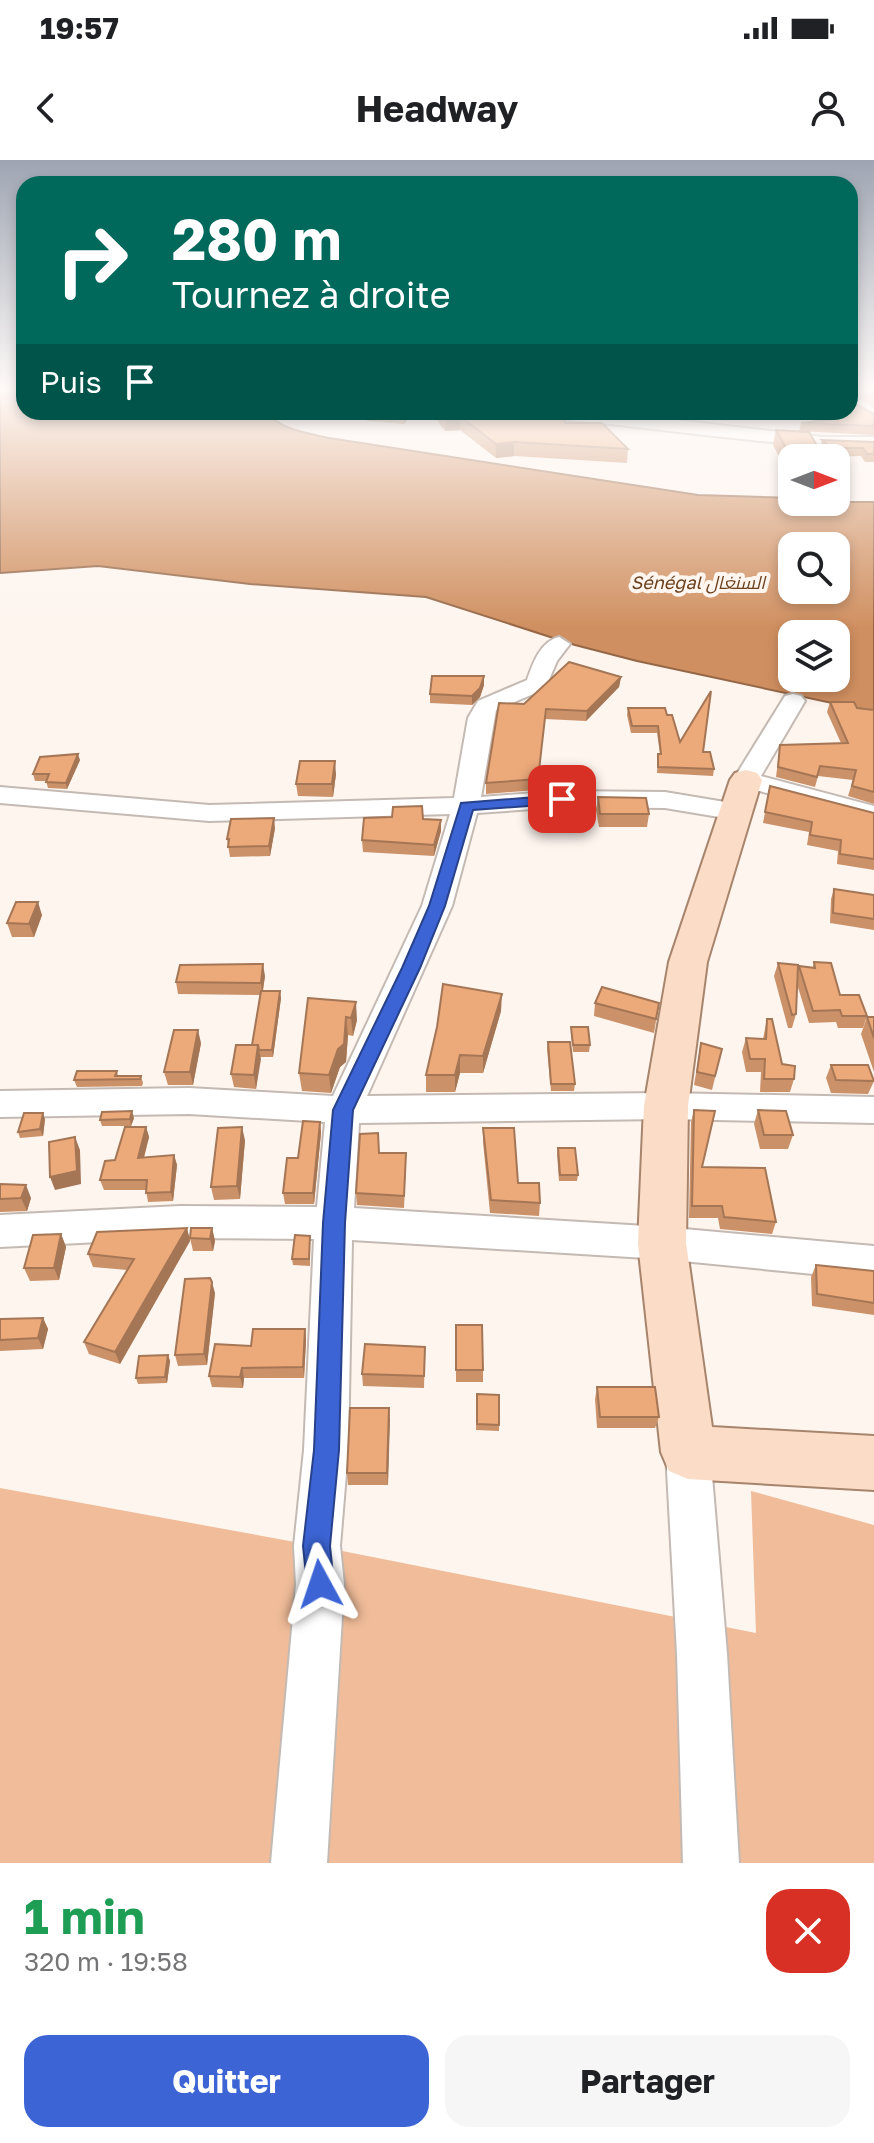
<!DOCTYPE html>
<html lang="fr">
<meta charset="utf-8">
<style>
body{margin:0;font-family:"Golos Text",Cairo,sans-serif;background:#f6f6f6;color:#202124;height:100vh;display:flex;flex-direction:column;font-size:30px;white-space:nowrap}
*{box-sizing:border-box;margin:0}
p{font-size:26px;color:#757577}
.icon{flex:none;width:44px;height:44px;fill:none;stroke:currentColor;stroke-width:2;stroke-linecap:round;stroke-linejoin:round}
.map{position:relative;height:1703px;overflow:hidden}
.drawer{display:flex;flex-direction:column;background:#fff;flex:1}
.drawer>*{flex:none}
.top-card{position:absolute;left:16px;top:16px;width:842px;height:244px;border-radius:24px;box-shadow:0 4px 12px #0003;background:#00695c;color:#fff;overflow:hidden}
.needle{width:52px;rotate:90deg}
.buttons{position:absolute;left:778px;top:284px;display:grid;gap:16px}
.buttons a{display:grid;place-items:center;width:72px;height:72px;border-radius:16px;background:#fff;box-shadow:0 4px 12px #0003;font-size:40px}
.pin{position:absolute;display:grid;place-items:center;width:68px;height:68px;color:#fff;margin:-34px;border-radius:16px;box-shadow:0 4px 12px #0006}
.me{position:absolute;width:88px;margin:-44px;rotate:355deg;stroke-linejoin:round;filter:drop-shadow(0 0 6px #0008)}
.turn{display:flex;align-items:center;gap:28px;height:168px;padding:0 24px;font-size:36px}
.turn .icon{width:104px;height:104px;stroke-width:2.5}
.turn b{display:block;font-size:56px;line-height:68px}
.then{display:flex;align-items:center;height:76px;padding:0 24px;background:#0003;gap:16px;font-size:30px}
.round{display:grid;place-items:center;flex:none;width:84px;height:84px;border-radius:24px;background:#f6f6f6}
.overview{display:flex;align-items:center;justify-content:space-between;height:136px;padding:0 24px}
h1{font-size:48px;font-weight:700;line-height:60px;color:#1e9e55}
.cta{display:flex;gap:16px;margin-top:auto;padding:16px 24px}
.cta a{flex:1;height:92px;border-radius:24px;background:#3c64d5;color:#fff;font-size:32px;font-weight:700;line-height:92px;text-align:center}
.cta a+a{background:#f6f6f6;color:#202124}
.status{display:flex;justify-content:space-between;align-items:center;height:56px;padding:0 40px;background:#fff;direction:ltr}
.status svg{height:22px;fill:currentColor}
header{display:flex;justify-content:space-between;align-items:center;height:104px;padding:0 24px;background:#fff;font-size:36px;font-weight:700}
.map>svg:first-child{display:block}
.green{fill:#f0bc99}
.water{fill:#d08f60;stroke:#966746;stroke-width:2;fill-rule:evenodd}
.lines{fill:none;stroke-linecap:round;stroke-linejoin:round}
.minor-casing{stroke:#c4bab3;stroke-width:4}
.major-casing{stroke:#a7846c;stroke-width:4}
.minor{fill:#fff;fill-rule:evenodd}
.major{fill:#fbdcc7;fill-rule:evenodd}
.wall{fill:#cb9169}
.shaded-wall{fill:#a57655}
.building{fill:#eca97a;stroke:#a57655;stroke-width:2}
.route{fill:#3c64d5;stroke:#27418a;stroke-width:2}
.labels{text-anchor:middle;stroke-width:8;stroke-linejoin:round;paint-order:stroke}
.far-water-label{font-size:18px;font-style:italic;fill:#6c401d;stroke:#fef5ef}
</style>
<div class="status"><b>19:57</b><svg viewBox="0 0 49 12"><path d="M0 12V9h3v3zM5 12V6h3v6zM10 12V3h3v9zM15 12V0h3v12zM26 1h20v11H26zM47 4h2v5h-2z"/></svg></div>
<header><svg class="icon" aria-label="back" viewBox="0 0 24 24"><path d="M15 5l-7 7 7 7"/></svg>Headway<svg class="icon" aria-label="person" viewBox="0 0 24 24"><circle cx="12" cy="8" r="4"/><path d="M4 21q1-7 8-7t8 7"/></svg></header>
<div class="map">
<svg width="874" height="1703" viewBox="0 0 874 1703">
<rect width="100%" height="100%" fill="#fef5ef"/>
<path class="green" d="M0 1328 317 1386 756 1473 751 1331 874 1365V1703H0Z"/>
<path class="water" d="M0 230H24V252H267C280 270 308 273 329 278L698 335 792 338V342H874V552L637 501 575 485 426 437 250 424 98 406 0 413ZM792 386H836V430H792ZM792 474H836V518H792Z"/>
<g class="lines">
<g class="minor-casing">
<g id="minor">
<path d="M850 234 874 248V260L850 246Z"/>
<path d="M521 252H607L822 277H874V287C759 287 644 264 529 257Z"/>
<path d="M758 252H780L765 258Z"/>
<path d="M559 477 570 484 557 501 545 529 496 550 481 637 562 631 665 632 737 644 746 646 750 652 746 658 737 660 665 648 562 647 477 653 452 746 367 936 666 933 874 937V963L666 959 359 963 354 1048 662 1067 874 1086V1120L662 1099 352 1080 348 1290 340 1386 344 1424 327 1703H271L296 1424 294 1386 304 1290 314 1079 180 1078 0 1087V1055L180 1046 317 1047 325 962 189 954 0 957V931L189 928 333 936 422 746 450 654 209 661 0 643V627L209 645 454 638 468 558 478 541 527 520C533 503 540 482 559 477Z"/>
<path d="M793 534 801 536 805 541 761 616 874 646V662L737 625 733 620 785 536Z"/>
<path d="M688 1271 704 1277 710 1292 727 1494 739 1703H683L677 1494 666 1292 672 1277Z"/>
</g>
</g>
<g class="major-casing">
<path id="major" d="M746 610 757 613 762 620 707 802 688 946 686 1083 712 1267 874 1276V1330L688 1319 669 1311 661 1292 638 1083 644 946 669 802 730 620 735 613Z"/>
</g>
<use href="#minor" class="minor"/>
<use href="#major" class="major"/>
</g>
<g class="wall">
<path d="M850 230H874V246L852 231Z"/>
<path d="M850 241 874 254V275L799 271 801 263 814 261 797 253V252H850Z"/>
<path d="M367 252H413L404 264 367 261Z"/>
<path d="M431 252H564L565 263 628 289 627 303 514 296 496 298 460 270 445 271Z"/>
<path d="M776 270 819 289 817 298H792V304H783L773 285Z"/>
<path d="M822 280 874 282V302H865L861 296 830 297 820 288Z"/>
<path d="M484 516V525L480 537 472 545 430 543V534Z"/>
<path d="M621 517 619 527 586 561 545 559 537 630 486 634V623L524 544Z"/>
<path d="M830 542 874 550V644L848 636 853 620 818 616 815 627 776 617 780 585 841 583 827 552Z"/>
<path d="M628 548 667 555 680 582 703 592 714 609 713 616 657 613 658 594H660L657 573H631L627 555Z"/>
<path d="M80 600 67 629 48 628 46 621H35L33 614Z"/>
<path d="M336 614 333 637 298 636 296 624Z"/>
<path d="M770 626 874 653V710L837 704 838 691 807 685 809 672 763 663Z"/>
<path d="M598 637 649 654 647 667H599L596 650Z"/>
<path d="M423 659 441 660V671L434 696 363 692 362 680Z"/>
<path d="M275 668 270 696 230 697 227 679Z"/>
<path d="M834 729 874 735V770L830 763 831 739Z"/>
<path d="M42 755 34 777H12L7 763Z"/>
<path d="M814 802 840 835 867 856 863 868H838L836 862 809 863 797 824 796 854 792 868H788L774 816 778 803 797 811 799 806 813 807Z"/>
<path d="M265 816 263 831 281 838 273 897H260L256 929 234 927 231 914 252 885 260 835 178 834 176 822Z"/>
<path d="M308 838 357 860 353 876 348 875 346 902 340 907 331 933 302 931 299 913Z"/>
<path d="M595 843H659L654 873 594 856Z"/>
<path d="M501 851 483 913H460L455 932H426V915Z"/>
<path d="M867 857H874V912L861 874Z"/>
<path d="M767 859 782 904 794 919 790 932H760L761 912H746L742 892 746 878 763 879Z"/>
<path d="M571 867 590 885 589 892H573L571 874Z"/>
<path d="M548 882 575 924 574 931H551L547 889Z"/>
<path d="M201 883 193 925H168L164 912Z"/>
<path d="M701 883 722 889 712 930 694 925Z"/>
<path d="M831 905 874 921 868 934 831 933 826 918Z"/>
<path d="M117 911 118 916H141L143 923 142 926 77 927 74 920Z"/>
<path d="M694 950 702 1007 776 1062 772 1074 720 1069 718 1058H689L691 962Z"/>
<path d="M758 950 793 975 788 989H760L754 964Z"/>
<path d="M134 958 131 966H102L100 960Z"/>
<path d="M45 959 43 976 20 978 18 972Z"/>
<path d="M320 962 321 973 314 1044H285L283 1033 298 998Z"/>
<path d="M146 967 149 977 144 998 174 995 177 1005 173 1041 148 1042 146 1030H104L100 1020 115 1000Z"/>
<path d="M483 968 518 1023 540 1043 539 1056 490 1053 483 982Z"/>
<path d="M245 980 240 1039 214 1040 211 1027Z"/>
<path d="M558 988 578 1015 577 1021H559L557 994Z"/>
<path d="M379 993 406 1005 404 1048 357 1045 356 1033Z"/>
<path d="M0 1024 31 1038 27 1051 0 1052Z"/>
<path d="M187 1068 190 1081 120 1204 89 1194 84 1182 127 1110 93 1107 88 1094Z"/>
<path d="M212 1068 215 1081 213 1091H193L190 1078Z"/>
<path d="M61 1074 66 1087 59 1120 30 1121 24 1108Z"/>
<path d="M310 1076V1106L293 1105 292 1099Z"/>
<path d="M816 1105 874 1111V1155L812 1146 811 1117Z"/>
<path d="M215 1133 207 1205 178 1206 175 1195Z"/>
<path d="M43 1158 48 1169 43 1189 0 1191V1159Z"/>
<path d="M456 1165 483 1210V1222H456Z"/>
<path d="M305 1169 306 1180 304 1218H244L243 1228 212 1227 209 1216 251 1186Z"/>
<path d="M425 1187 424 1228 363 1226 362 1214Z"/>
<path d="M168 1195 170 1201 167 1223 138 1224 136 1218Z"/>
<path d="M597 1227 659 1257 655 1268H597L595 1239Z"/>
<path d="M477 1234 499 1265V1271L476 1270Z"/>
<path d="M389 1248 388 1325H348L347 1313Z"/>
</g>
<g class="shaded-wall">
<path d="M403 252H413L404 264Z"/>
<path d="M461 257 460 270 445 271 446 258Z"/>
<path d="M514 282V296L496 298V284Z"/>
<path d="M484 516V525L480 537 472 545V536Z"/>
<path d="M621 517 619 527 586 561 587 551Z"/>
<path d="M78 594 80 600 67 629 66 623Z"/>
<path d="M335 601 336 614 333 637 332 624Z"/>
<path d="M274 658 275 668 270 696 269 686Z"/>
<path d="M441 660V671L434 696V685Z"/>
<path d="M38 742 42 755 34 777 29 764Z"/>
<path d="M263 804 265 816 262 835 261 823Z"/>
<path d="M280 831 281 838 273 897 272 890Z"/>
<path d="M502 834 501 851 483 913V896Z"/>
<path d="M356 842 357 860 353 876 351 858Z"/>
<path d="M346 857 348 875 346 902 340 907 331 933 329 915Z"/>
<path d="M198 870 201 883 193 925 190 912Z"/>
<path d="M258 885 261 899 256 929 254 915Z"/>
<path d="M460 895V913L455 932V915Z"/>
<path d="M132 951 134 958 131 966 130 959Z"/>
<path d="M43 953 45 959 43 976 40 969Z"/>
<path d="M320 962 321 973 314 1044 313 1033Z"/>
<path d="M146 967 149 977 141 1008 138 998Z"/>
<path d="M242 967 245 980 240 1039 237 1026Z"/>
<path d="M75 977 80 990 81 1024 55 1030 50 1017Z"/>
<path d="M174 995 177 1005 173 1041 171 1032Z"/>
<path d="M26 1025 31 1038 27 1051 21 1038Z"/>
<path d="M187 1068 190 1081 120 1204 115 1192Z"/>
<path d="M212 1068 215 1081 213 1091 210 1079Z"/>
<path d="M61 1074 66 1087 59 1120 54 1108Z"/>
<path d="M212 1122 215 1133 207 1205 204 1194Z"/>
<path d="M43 1158 48 1169 43 1189 38 1178Z"/>
<path d="M305 1169 306 1180 304 1218 303 1207Z"/>
<path d="M168 1195 170 1201 167 1223 165 1217Z"/>
<path d="M242 1208 244 1218 243 1228 240 1217Z"/>
<path d="M389 1248 390 1260 388 1325 387 1313Z"/>
</g>
<g class="building">
<path d="M863 230H874V237Z"/>
<path d="M850 234V241L874 254V266L801 263 829 260 813 252H850Z"/>
<path d="M441 252H564L565 263H602L628 289 514 282 496 284 461 257 446 258Z"/>
<path d="M776 270 809 272 819 289 786 288Z"/>
<path d="M822 280 874 282V294H867L863 288H832Z"/>
<path d="M569 502 621 517 587 551 546 549 538 619 486 623 499 543 524 544Z"/>
<path d="M432 516H484L480 528 472 536 430 534Z"/>
<path d="M711 531 703 592H710L714 609 658 607V594H661L658 566H632L628 548H665L667 555H672L680 582Z"/>
<path d="M830 542H854L857 548 874 550V632L852 626 856 610 820 606 817 617 778 607 780 585 848 583Z"/>
<path d="M78 594 66 623 46 622 49 614H33L40 597Z"/>
<path d="M300 601H335L332 624H296Z"/>
<path d="M770 626 874 653V699L840 694 841 680 810 675 812 662 765 652Z"/>
<path d="M598 637 646 638 649 654H600Z"/>
<path d="M422 646 423 659 441 660 434 685 362 680 364 658 392 657 393 647Z"/>
<path d="M274 658 269 686 228 687 229 679H227L231 659Z"/>
<path d="M834 729 874 735V759L833 753Z"/>
<path d="M16 742H38L29 764 7 763Z"/>
<path d="M814 802 831 803 840 835H859L867 856H842L840 850 813 851 799 806 815 808Z"/>
<path d="M778 803 798 805 796 854 792 855Z"/>
<path d="M263 804 261 823 176 822 180 805Z"/>
<path d="M443 824 502 834 483 896 460 895 455 915H426L437 867Z"/>
<path d="M602 827 659 843 656 859 595 843Z"/>
<path d="M261 831H280L272 890H259L258 885H252Z"/>
<path d="M308 838 356 842 351 858 346 857 344 884 338 889 329 915 299 913Z"/>
<path d="M867 857H874V878Z"/>
<path d="M767 859H772L782 904 795 906 794 919H764L765 899H750L746 878 766 879Z"/>
<path d="M571 867H588L590 885H573Z"/>
<path d="M174 870H198L190 912H164Z"/>
<path d="M548 882H570L575 924H551Z"/>
<path d="M701 883 722 889 715 916 697 912Z"/>
<path d="M236 885H258L254 915 231 914Z"/>
<path d="M831 905H868L874 921 836 920Z"/>
<path d="M77 911H117L115 916H141L140 919 74 920Z"/>
<path d="M694 950 715 951 702 1007 765 1008 776 1062 724 1057 722 1046H692Z"/>
<path d="M758 950 786 951 793 975H764Z"/>
<path d="M132 951 130 959 100 960 102 952Z"/>
<path d="M24 953H43L40 969 18 972Z"/>
<path d="M303 961 320 962 313 1033H283L287 998H298Z"/>
<path d="M125 967H146L138 998 174 995 171 1032 146 1033 147 1020H100L105 1001 115 1000Z"/>
<path d="M242 967 237 1026 211 1027 218 968Z"/>
<path d="M483 968H514L518 1023H539L540 1043 491 1040Z"/>
<path d="M378 973 379 993H406L404 1036 356 1033 360 974Z"/>
<path d="M75 977 77 1011 50 1017 49 982Z"/>
<path d="M558 988H575L578 1015H560Z"/>
<path d="M0 1024 26 1025 21 1038 0 1039Z"/>
<path d="M187 1068 115 1192 84 1182 134 1099 88 1094 97 1072Z"/>
<path d="M191 1068H212L210 1079 190 1078Z"/>
<path d="M61 1074 54 1108H24L33 1075Z"/>
<path d="M295 1075 310 1076 309 1099H292Z"/>
<path d="M816 1105 874 1111V1143L817 1134Z"/>
<path d="M210 1118 212 1122 204 1194 175 1195 185 1119Z"/>
<path d="M43 1158 38 1178 0 1180V1159Z"/>
<path d="M456 1165H482L483 1210H456Z"/>
<path d="M253 1169H305L303 1207 242 1208 240 1217 209 1216 215 1184 251 1186Z"/>
<path d="M365 1184 425 1187 424 1216 362 1214Z"/>
<path d="M168 1195 165 1217 136 1218 139 1196Z"/>
<path d="M597 1227H655L659 1257H600Z"/>
<path d="M477 1234 499 1235V1265L477 1264Z"/>
<path d="M350 1248H389L387 1313H347Z"/>
</g>
<linearGradient id="sky" x2="0" y2="1"><stop stop-color="#9ea5b2"/><stop offset="0.49" stop-color="#fffaf8"/><stop offset="1" stop-color="#fffaf8" stop-opacity="0"/></linearGradient>
<rect width="874" height="468" fill="url(#sky)"/>
<path class="route" d="M562 635 568 636V643L473 650 445 746 420 808 353 950 345 1063 339 1290 330 1386 334 1424 330 1434 320 1438 311 1434 307 1424 303 1386 314 1290 323 1063 333 950 402 808 429 746 461 643Z"/>
<g class="labels">
<g class="far-water-label">
<text x="698" y="429">Sénégal السنغال</text>
</g>
</g>
</svg>
<div class="buttons">
<a><svg class="needle" viewBox="-14 -14 28 28"><path d="M0-13l5 13h-10z" fill="#e53935"/><path d="M0 13l5-13h-10z" fill="#757577"/></svg></a>
<a><svg class="icon" aria-label="search" viewBox="0 0 24 24"><circle cx="10" cy="10" r="6"/><path d="M15 15l6 6"/></svg></a>
<a><svg class="icon" aria-label="layers" viewBox="0 0 24 24"><path d="M12 4l9 5-9 5-9-5zM3 14l9 5 9-5"/></svg></a>
</div>
<div class="pin" style="left:562px;top:639px;background:#d93025"><svg class="icon" aria-label="arrive" viewBox="0 0 24 24"><path d="M6 21V4h12l-3 4 3 4H6"/></svg></div>
<svg class="me" style="left:320px;top:1424px" viewBox="-20 -20 40 40"><path d="M0-17L14 15 0 8-14 15z" fill="#3c64d5" stroke="#fff" stroke-width="4"/></svg>
<div class="top-card">
<div class="turn"><svg class="icon" aria-label="right" viewBox="0 0 24 24"><path d="M7 20v-9h11M14 6l5 5-5 5"/></svg><div><b>280 m</b>Tournez à droite</div></div>
<div class="then">Puis<svg class="icon" aria-label="arrive" viewBox="0 0 24 24"><path d="M6 21V4h12l-3 4 3 4H6"/></svg></div>
</div>
</div>
<section class="drawer">
<div class="overview"><div><h1>1 min</h1><p>320 m · 19:58</p></div><a class="round" style="background:#d93025;color:#fff"><svg class="icon" aria-label="close" viewBox="0 0 24 24"><path d="M6 6l12 12M18 6L6 18"/></svg></a></div>
<div class="cta"><a>Quitter</a><a>Partager</a></div>
</section>
